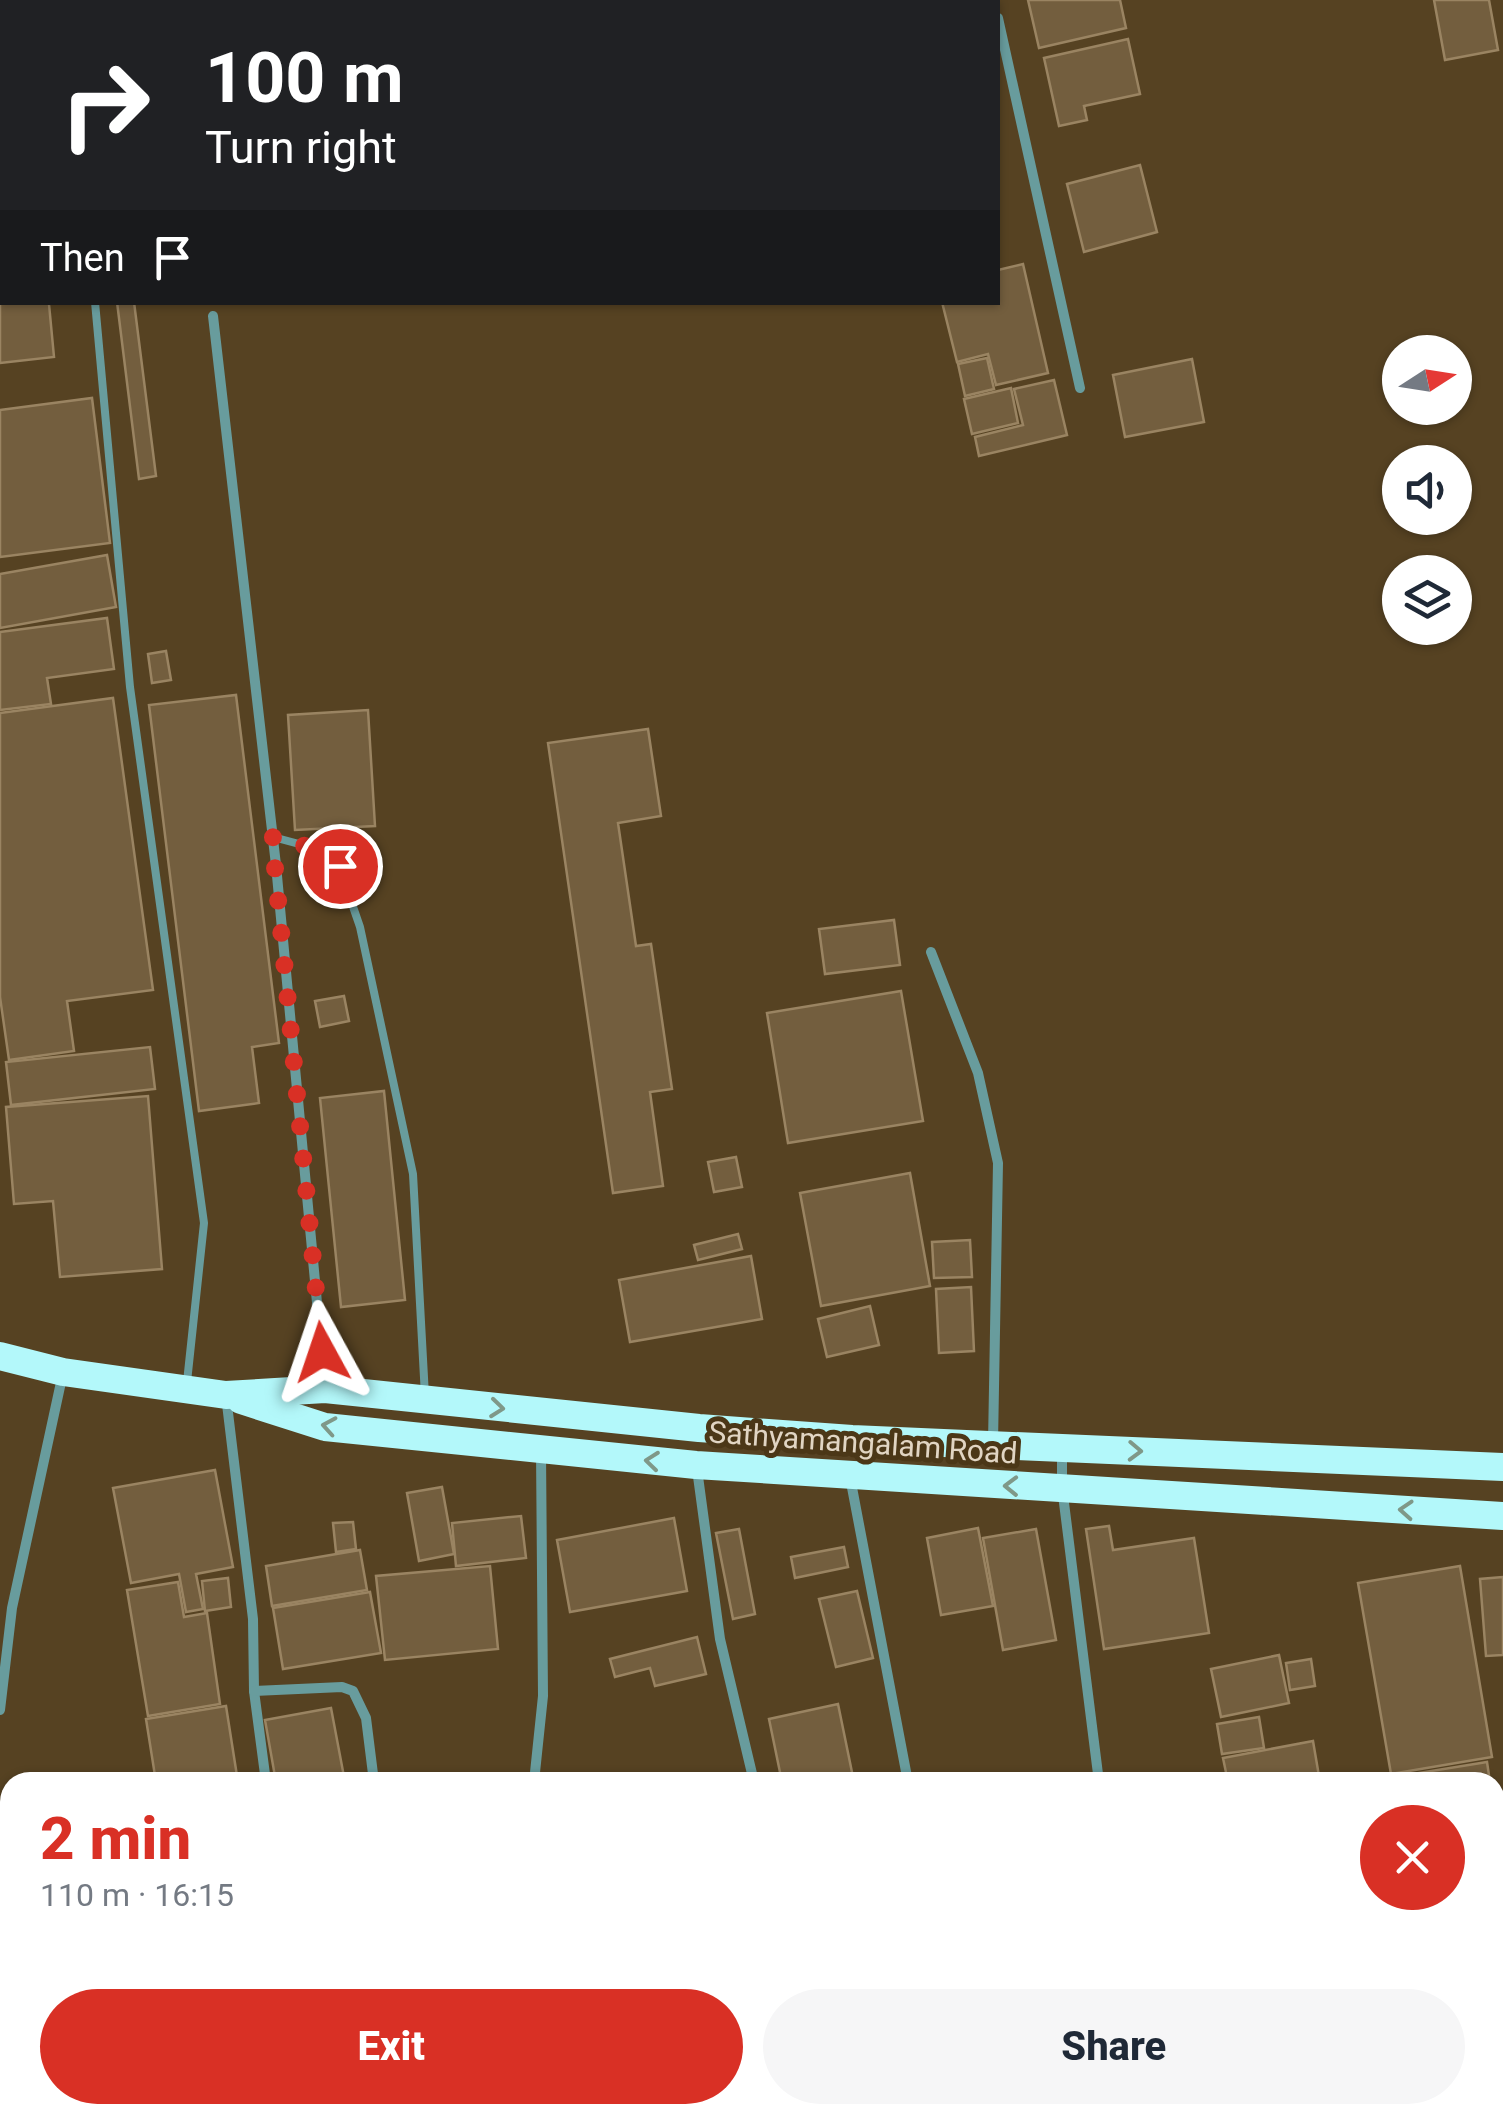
<!DOCTYPE html>
<meta charset="utf-8">
<style>
body{margin:0;font-family:Roboto,sans-serif;background:#f6f6f7;color:#1f2937;height:100vh;display:flex;flex-direction:column;font-size:38px;white-space:nowrap}
*{box-sizing:border-box;margin:0}
p{font-size:32px;color:#747a83}
.icon{flex:none;width:55px;height:55px;fill:none;stroke:currentColor;stroke-width:2;stroke-linecap:round;stroke-linejoin:round}
.map{position:relative;flex:1;overflow:hidden}
.side{position:absolute;left:0px;top:1772px;width:1505px;height:352px;display:flex;flex-direction:column;background:#fff;border-radius:30px 30px 0 0;box-shadow:0 2px 8px #0004}
.side>*{flex:none}
.guide{position:absolute;left:0px;top:0px;width:1000px;height:305px;box-shadow:0 2px 8px #0004;background:#202124;color:#fff;overflow:hidden}
.needle{width:65px;rotate:78deg}
.buttons{position:absolute;left:1382px;top:335px;display:grid;gap:20px}
.buttons a{display:grid;place-items:center;width:90px;height:90px;border-radius:50%;background:#fff;box-shadow:0 2px 8px #0004;font-size:50px}
.pin{position:absolute;display:grid;place-items:center;width:85px;height:85px;color:#fff;margin:-42px;border:5px solid #fff;border-radius:50%;box-shadow:0 2px 10px #0007}
.me{position:absolute;width:110px;margin:-55px;rotate:355deg;stroke-linejoin:round;filter:drop-shadow(0 0 8px #0008)}
.turn{display:flex;align-items:center;gap:35px;height:210px;padding:0 40px;font-size:45px}
.turn .icon{width:130px;height:130px;stroke-width:2.5}
.turn b{display:block;font-size:70px;line-height:85px}
.then{display:flex;align-items:center;height:95px;padding:0 40px;background:#0003;gap:20px;font-size:38px}
.round{display:grid;place-items:center;flex:none;width:105px;height:105px;border-radius:52px;background:#f6f6f7}
.head{display:flex;align-items:center;justify-content:space-between;height:170px;padding:0 40px}
h1{font-size:60px;font-weight:800;line-height:75px;color:#d93025}
.button{display:flex;gap:20px;margin-top:auto;padding:20px 40px}
.button a{flex:1;height:115px;border-radius:60px;background:#d93025;color:#fff;font-size:40px;font-weight:800;line-height:115px;text-align:center}
.button a+a{background:#f6f6f7;color:#1f2937}
.map>svg:first-child{display:block}
.building{fill:#735e3e;stroke:#9a8462;stroke-width:2.5}
.lines{fill:none;stroke-linecap:round;stroke-linejoin:round}
.service{stroke:#689c9d;stroke-width:8}
.minor{stroke:#689c9d;stroke-width:10}
.trunk{stroke:#b3f8fa;stroke-width:28}
.oneway{stroke:#7f9888}
.route{stroke:#d93025;stroke-width:18;stroke-dasharray:0 32.4}
.labels{text-anchor:middle;stroke-width:10;stroke-linejoin:round;paint-order:stroke}
.street-label{font-size:30px;fill:#e1d5c3;stroke:#4b3717}
</style>
<div class="map">
<svg width="1503" height="2123" viewBox="0 0 1503 2123">
<rect width="100%" height="100%" fill="#564222"/>
<g class="building">
<path d="M106 0H221L222 2H95Z"/>
<path d="M1028 0H1120L1126 28 1039 48Z"/>
<path d="M1434 0H1489L1498 50 1445 60Z"/>
<path d="M1128 39 1140 94 1084 106 1087 120 1059 126 1044 58Z"/>
<path d="M0 164 2 302H61L49 304 54 357 0 363Z"/>
<path d="M1140 165 1157 232 1084 252 1067 184Z"/>
<path d="M1023 264 1048 373 996 385 988 354 957 362 942 302H998V270Z"/>
<path d="M117 302H134L156 476 139 479Z"/>
<path d="M987 358 994 389 965 396 958 364Z"/>
<path d="M1192 359 1204 422 1125 437 1113 375Z"/>
<path d="M1054 380 1067 435 979 456 975 437 1023 425 1014 389Z"/>
<path d="M1011 388 1018 423 972 434 964 399Z"/>
<path d="M92 398 110 543 0 557V410Z"/>
<path d="M107 555 116 607 0 628V574Z"/>
<path d="M107 618 114 669 47 678 51 704 0 710V632Z"/>
<path d="M166 651 171 680 152 683 148 654Z"/>
<path d="M236 695 279 1043 252 1047 259 1103 199 1111 149 705Z"/>
<path d="M113 698 153 990 67 1001 74 1051 9 1060 0 997V713Z"/>
<path d="M368 710 375 826 295 830 288 715Z"/>
<path d="M648 729 661 816 618 823 636 946 651 944 672 1089 650 1092 663 1186 613 1193 548 743Z"/>
<path d="M894 920 900 965 825 974 819 929Z"/>
<path d="M901 991 923 1121 788 1143 767 1013Z"/>
<path d="M344 996 349 1021 320 1027 315 1001Z"/>
<path d="M150 1047 155 1089 11 1105 6 1062Z"/>
<path d="M384 1091 405 1300 341 1307 320 1098Z"/>
<path d="M148 1096 162 1269 60 1277 53 1201 14 1204 6 1107Z"/>
<path d="M736 1157 742 1187 714 1192 708 1162Z"/>
<path d="M910 1173 930 1286 821 1306 800 1193Z"/>
<path d="M738 1234 742 1249 698 1260 694 1245Z"/>
<path d="M970 1240 972 1277 934 1278 932 1242Z"/>
<path d="M751 1256 762 1319 630 1342 619 1280Z"/>
<path d="M971 1287 974 1351 939 1353 936 1289Z"/>
<path d="M870 1306 879 1345 827 1357 818 1319Z"/>
<path d="M215 1470 233 1567 196 1574 203 1609 186 1612 179 1574 131 1583 113 1488Z"/>
<path d="M442 1487 454 1554 419 1561 407 1493Z"/>
<path d="M521 1516 526 1558 456 1566 452 1523Z"/>
<path d="M674 1518 687 1591 570 1612 557 1540Z"/>
<path d="M353 1522 356 1549 336 1552 333 1523Z"/>
<path d="M1109 1526 1113 1550 1194 1538 1209 1633 1104 1649 1086 1529Z"/>
<path d="M978 1528 993 1606 941 1615 927 1538Z"/>
<path d="M739 1529 755 1614 733 1619 716 1533Z"/>
<path d="M1036 1529 1056 1640 1003 1650 983 1538Z"/>
<path d="M844 1547 848 1567 795 1578 791 1557Z"/>
<path d="M360 1550 367 1590 272 1606 266 1566Z"/>
<path d="M490 1566 498 1649 385 1660 376 1576Z"/>
<path d="M1460 1566 1492 1757 1391 1774 1358 1583Z"/>
<path d="M1503 1577V1655L1486 1656 1480 1579Z"/>
<path d="M228 1578 231 1607 205 1611 202 1581Z"/>
<path d="M178 1582 184 1617 207 1613 220 1704 148 1716 127 1590Z"/>
<path d="M857 1591 873 1658 836 1667 819 1599Z"/>
<path d="M370 1592 381 1653 283 1669 273 1608Z"/>
<path d="M697 1637 706 1674 655 1686 650 1668 615 1677 610 1659Z"/>
<path d="M1279 1655 1289 1703 1221 1717 1211 1669Z"/>
<path d="M1311 1659 1315 1686 1290 1690 1286 1663Z"/>
<path d="M838 1704 854 1782H782L769 1719Z"/>
<path d="M226 1706 237 1776 228 1777V1782H156L146 1719Z"/>
<path d="M331 1708 345 1782H276L265 1720Z"/>
<path d="M1259 1717 1264 1748 1222 1754 1217 1724Z"/>
<path d="M1313 1741 1320 1782H1228L1223 1758Z"/>
<path d="M1487 1762 1490 1782H1382V1779Z"/>
<path d="M1495 1812 1503 1862V1955L1495 1956Z"/>
<path d="M0 1872 1 1879 8 1878 10 1913 0 1914Z"/>
<path d="M660 2115H732L733 2123H661Z"/>
<path d="M737 2115H794L795 2123H738Z"/>
<path d="M856 2115H951L952 2123H858Z"/>
<path d="M988 2115H1124L1125 2117 1065 2123H989Z"/>
<path d="M1239 2115H1275V2123H1190V2118Z"/>
</g>
<g class="lines">
<g class="service">
<path d="M95 302 130 687 204 1223 187 1382"/>
<path d="M273 837 329 852 339 866 360 927 413 1174 425 1396"/>
</g>
<g class="minor">
<path d="M993 0 994 2"/>
<path d="M998 18 1080 388"/>
<path d="M213 316 276 865 325 1388"/>
<path d="M931 952 978 1073 998 1163 993 1443"/>
<path d="M226 1396 253 1619 254 1691 266 1782"/>
<path d="M1062 1450V1487L1099 1782"/>
<path d="M697 1469 720 1639 754 1782"/>
<path d="M850 1477 908 1782"/>
<path d="M254 1691 342 1687 353 1691 366 1718 374 1782"/>
<path d="M0 1710 12 1608 63 1373"/>
<path d="M534 1782 543 1696 541 1451"/>
<path d="M321 2115 322 2123"/>
<path d="M832 2115 834 2123"/>
<path d="M971 2115 973 2123"/>
<path d="M1143 2115 1145 2123"/>
<path d="M1343 2115 1350 2123"/>
<path d="M1485 2115 1489 2123"/>
<path d="M133 2123 171 2115"/>
<path d="M361 2123 374 2115"/>
<path d="M1436 2123 1475 2115"/>
</g>
<g class="trunk">
<path d="M0 1356 63 1372 226 1395 325 1389 699 1428 852 1439 1503 1467"/>
<path d="M241 1400 325 1427 696 1465 1503 1516"/>
</g>
</g>
<defs><path id="oneway-chevron" d="M-2-3.5L2.5 0L-2 3.5" fill="none" stroke-width="1.6" stroke-linecap="round" stroke-linejoin="round" transform="scale(2.5)"/></defs>
<g class="oneway">
<use href="#oneway-chevron" transform="translate(497 1408) rotate(6)"/>
<use href="#oneway-chevron" transform="translate(329 1426) rotate(-170)"/>
<use href="#oneway-chevron" transform="translate(1135 1451) rotate(2)"/>
<use href="#oneway-chevron" transform="translate(652 1461) rotate(-174)"/>
<use href="#oneway-chevron" transform="translate(1011 1486) rotate(-179)"/>
<use href="#oneway-chevron" transform="translate(1406 1510) rotate(-176)"/>
</g>
<g class="lines">
<path class="route" d="M322 1352 272 837 328 852 340 866"/>
</g>
<g class="labels">
<g class="street-label">
<text transform="translate(863 1443) rotate(4)" y="10">Sathyamangalam Road</text>
</g>
</g>
</svg>
<div class="buttons">
<a><svg class="needle" viewBox="-14 -14 28 28"><path d="M0-13l5 13h-10z" fill="#e53935"/><path d="M0 13l5-13h-10z" fill="#747a83"/></svg></a>
<a><svg class="icon" aria-label="sound" viewBox="0 0 24 24"><path d="M4 9h4l5-4v14l-5-4H4zM17 9q2 3 0 6"/></svg></a>
<a><svg class="icon" aria-label="layers" viewBox="0 0 24 24"><path d="M12 4l9 5-9 5-9-5zM3 14l9 5 9-5"/></svg></a>
</div>
<div class="pin" style="left:340px;top:866px;background:#d93025"><svg class="icon" aria-label="arrive" viewBox="0 0 24 24"><path d="M6 21V4h12l-3 4 3 4H6"/></svg></div>
<svg class="me" style="left:322px;top:1352px" viewBox="-20 -20 40 40"><path d="M0-17L14 15 0 8-14 15z" fill="#d93025" stroke="#fff" stroke-width="4"/></svg>
<div class="guide">
<div class="turn"><svg class="icon" aria-label="right" viewBox="0 0 24 24"><path d="M7 20v-9h11M14 6l5 5-5 5"/></svg><div><b>100 m</b>Turn right</div></div>
<div class="then">Then<svg class="icon" aria-label="arrive" viewBox="0 0 24 24"><path d="M6 21V4h12l-3 4 3 4H6"/></svg></div>
</div>
<section class="side">
<div class="head"><div><h1>2 min</h1><p>110 m · 16:15</p></div><a class="round" style="background:#d93025;color:#fff"><svg class="icon" aria-label="close" viewBox="0 0 24 24"><path d="M6 6l12 12M18 6L6 18"/></svg></a></div>
<div class="button"><a>Exit</a><a>Share</a></div>
</section>
</div>
